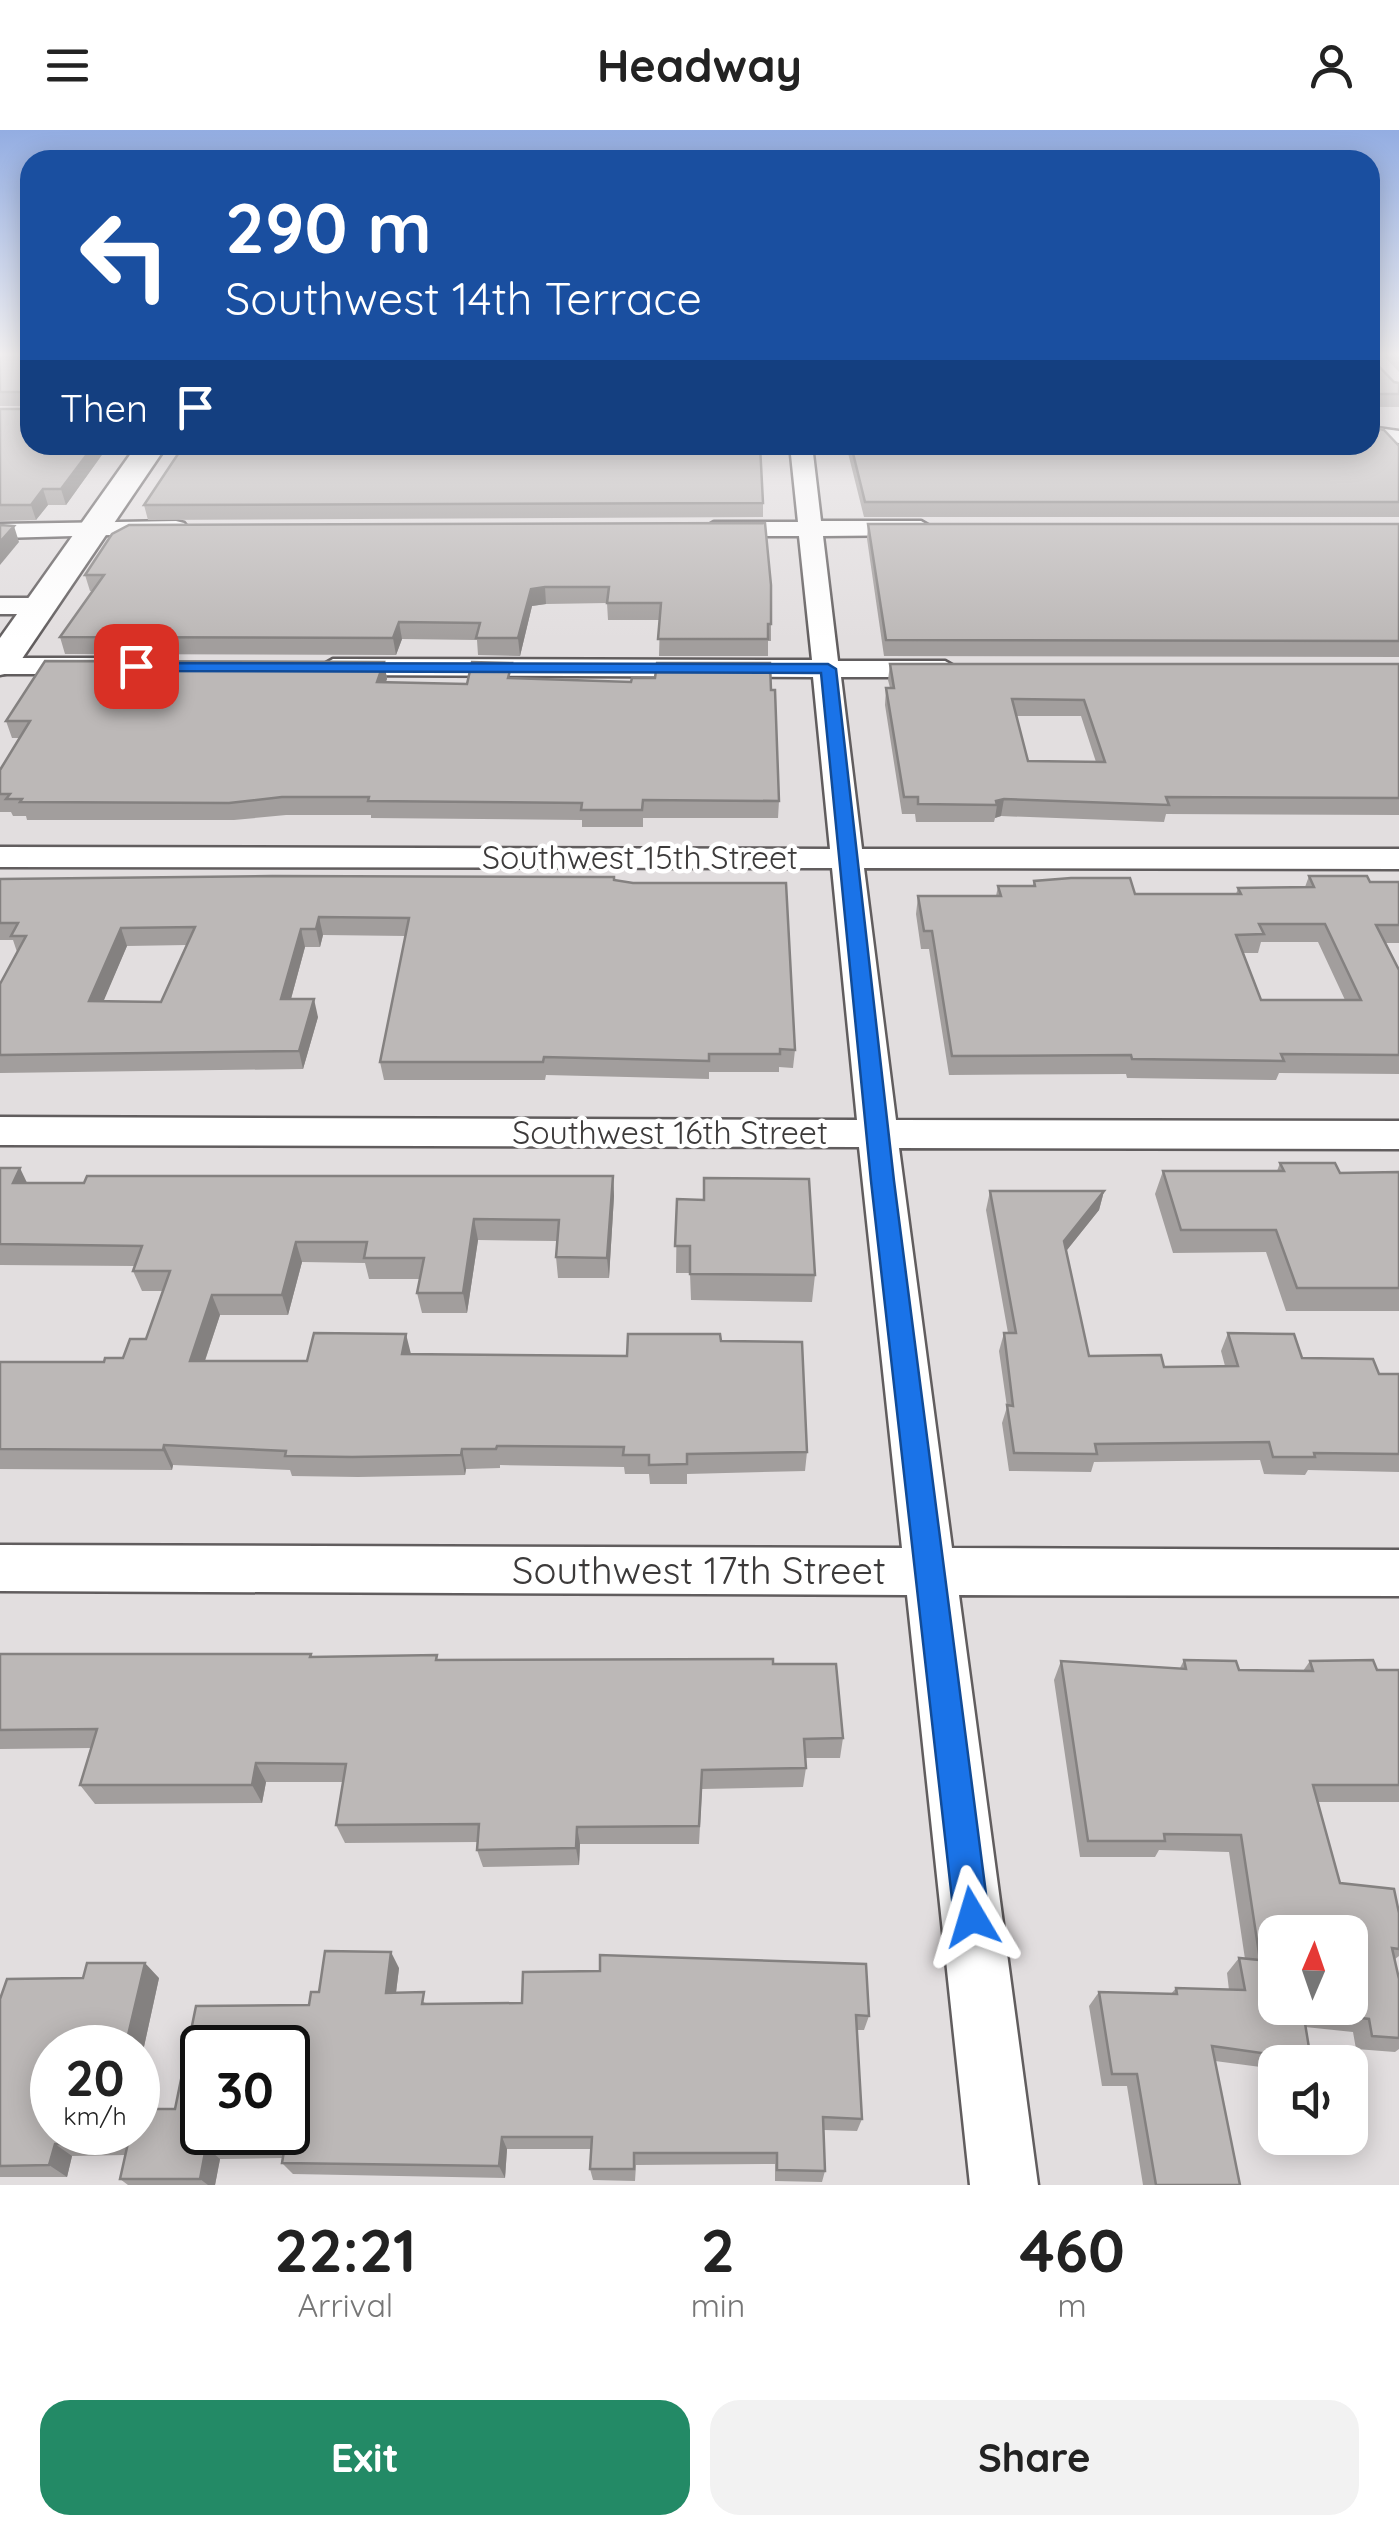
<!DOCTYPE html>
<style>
body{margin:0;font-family:Quicksand,sans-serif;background:#f2f2f2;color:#222;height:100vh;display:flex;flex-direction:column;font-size:38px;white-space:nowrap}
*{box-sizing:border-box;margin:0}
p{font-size:32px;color:#767676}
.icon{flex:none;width:55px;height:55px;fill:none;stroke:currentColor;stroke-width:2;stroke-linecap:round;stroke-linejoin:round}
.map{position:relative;height:2055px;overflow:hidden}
.side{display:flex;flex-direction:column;background:#fff;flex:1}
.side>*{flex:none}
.guide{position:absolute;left:20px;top:20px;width:1360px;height:305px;border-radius:30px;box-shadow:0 5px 25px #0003;background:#1a4fa0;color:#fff;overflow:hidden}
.needle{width:65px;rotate:2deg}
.fabs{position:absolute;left:1258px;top:1785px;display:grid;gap:20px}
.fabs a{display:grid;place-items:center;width:110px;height:110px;border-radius:20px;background:#fff;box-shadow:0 5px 25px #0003;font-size:50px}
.speed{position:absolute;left:30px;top:1895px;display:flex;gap:20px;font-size:50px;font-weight:700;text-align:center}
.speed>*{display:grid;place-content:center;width:130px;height:130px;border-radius:50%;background:#fff;box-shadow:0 5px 25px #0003;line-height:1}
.speed small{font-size:25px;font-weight:400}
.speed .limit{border:5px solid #111;border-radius:15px;background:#fff;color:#111}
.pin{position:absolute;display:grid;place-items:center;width:85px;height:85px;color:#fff;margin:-42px;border-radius:20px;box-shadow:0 5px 15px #0006}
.me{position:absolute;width:110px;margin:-55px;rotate:353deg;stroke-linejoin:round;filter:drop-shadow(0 0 8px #0008)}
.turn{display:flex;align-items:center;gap:35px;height:210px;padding:0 40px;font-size:45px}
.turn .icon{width:130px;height:130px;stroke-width:2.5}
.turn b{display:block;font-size:70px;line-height:85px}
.then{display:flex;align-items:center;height:95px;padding:0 40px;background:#0003;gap:20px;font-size:38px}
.eta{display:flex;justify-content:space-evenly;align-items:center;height:170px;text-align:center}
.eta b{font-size:60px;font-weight:800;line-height:70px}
.cta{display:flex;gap:20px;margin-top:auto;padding:20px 40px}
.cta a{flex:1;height:115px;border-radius:30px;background:#238a66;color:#fff;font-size:40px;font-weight:800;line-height:115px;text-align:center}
.cta a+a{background:#f2f2f2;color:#222}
header{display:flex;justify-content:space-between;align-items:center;height:130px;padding:0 40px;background:#fff;font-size:45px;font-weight:800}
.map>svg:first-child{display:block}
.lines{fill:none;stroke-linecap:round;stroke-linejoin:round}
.minor-casing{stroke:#615d5e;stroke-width:5}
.secondary-casing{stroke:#615d5e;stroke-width:5}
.minor{fill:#fff;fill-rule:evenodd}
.secondary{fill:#fff;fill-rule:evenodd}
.wall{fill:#a29e9d;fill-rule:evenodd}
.shaded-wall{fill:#848180}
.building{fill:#bcb8b7;stroke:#848180;stroke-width:2.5;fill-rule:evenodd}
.route{fill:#1a73e8;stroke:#114b97;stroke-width:2.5}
.labels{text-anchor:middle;stroke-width:9;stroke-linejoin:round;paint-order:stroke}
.street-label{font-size:32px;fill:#3c3a3a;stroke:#fff}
.near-street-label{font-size:38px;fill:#3c3a3a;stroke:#fff}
</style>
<header><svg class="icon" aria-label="menu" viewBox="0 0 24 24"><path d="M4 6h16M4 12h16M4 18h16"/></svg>Headway<svg class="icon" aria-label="person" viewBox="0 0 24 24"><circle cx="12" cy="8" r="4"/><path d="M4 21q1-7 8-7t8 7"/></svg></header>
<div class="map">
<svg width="1399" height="2055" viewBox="0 0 1399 2055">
<rect width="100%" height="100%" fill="#e2dedf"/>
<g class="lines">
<g class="minor-casing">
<g id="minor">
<path d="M1370 297 1399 301V313L1370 309Z"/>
<path d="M790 315H812L821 391H921L933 398 921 405 823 406 838 531H945L959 539 945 547H841L862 719H1399V739L864 738 896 990 1399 991V1019L899 1018 952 1418 1399 1420V1466L959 1465 1038 2055H970L907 1465 0 1461V1415L902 1418 859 1017 0 1015V987L857 990 832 738 0 737V717L830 719 813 547 333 545 319 537 333 529 812 530 799 406H714L702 399 714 392H798Z"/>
<path d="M176 391 184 393 188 398 184 403 0 408V394Z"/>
<path d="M0 468H41L54 476 41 484H0Z"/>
<path d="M0 528H95L109 536 95 544H0Z"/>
</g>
</g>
<g class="secondary-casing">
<path id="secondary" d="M137 315H167L13 542 0 545V508Z"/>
</g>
<use href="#minor" class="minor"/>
<use href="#secondary" class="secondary"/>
</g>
<g class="wall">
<path d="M0 222 109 315 66 375H48L36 390 0 391V279H28V276H0Z"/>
<path d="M1370 222 1371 228 1394 252 1399 253V277H1370Z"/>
<path d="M1380 222H1399V242Z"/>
<path d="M1372 297 1399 316V387H864L846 315H1370Z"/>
<path d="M763 373V387L148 390 144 375Z"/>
<path d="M765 393 771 494V511H768V526H659L660 490H608L607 473 546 474 532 476 520 526 478 525 477 510 402 509 396 525 65 524 60 507 92 461H90L85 445Z"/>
<path d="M868 394H1399V527L884 526 867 409Z"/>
<path d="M384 532 387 549 385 553 467 554 514 548 779 671 778 688H643V697H582V690L371 688V685H286L234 690H27L26 686H13L11 682H0V640L20 608H12L6 591Z"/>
<path d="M890 534H1399V685L1166 684 1164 692 1001 686 995 688 994 692H916L915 684H902L885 575 886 558H890L888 550ZM1016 586H1081L1096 632 1028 631Z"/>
<path d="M1309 746 1370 752H1399V813H1385L1399 840V944L1279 943 1276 950 1127 948 1126 944 949 945 929 819H921L916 784 918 766H996L998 756H1033L1034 751 1135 764H1236L1238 758 1305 757ZM1261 812H1318L1345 870H1261L1243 823H1258Z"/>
<path d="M0 749 615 750 795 920 793 938 779 937V942H709V949L546 945 545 950H384L380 932 406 806 323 805 320 817H305L291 869 318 887 303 939 0 943V854L17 822 13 810H0ZM187 815 161 872 103 871 127 816Z"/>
<path d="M1280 1033 1340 1043 1399 1042V1181H1286L1266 1122 1173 1123 1155 1064 1163 1041H1277Z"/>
<path d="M0 1038 28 1053 613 1046 614 1066 609 1148H558L556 1127 557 1111 478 1110 467 1183H422L417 1163 420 1149H369L365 1133 302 1132 288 1185H220L205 1231H307L411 1224 627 1226 721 1211 807 1322 805 1341 687 1344V1354H650L649 1344H625L624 1337 500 1335V1338L466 1339 465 1345 358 1347 292 1346 290 1340 173 1335 172 1340 0 1339V1232H104L123 1228 146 1209 163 1161H142L133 1141 134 1136 0 1135Z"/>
<path d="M990 1061H1104L1099 1080 1066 1121 1089 1226 1164 1237 1225 1236 1221 1221 1228 1203 1302 1228 1379 1244H1399V1342L1308 1340 1305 1345 1264 1344 1260 1330 1094 1332 1091 1342 1009 1341 1002 1293 1007 1277 999 1221 1004 1203H1008L986 1080Z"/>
<path d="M677 1069 815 1145 812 1172 691 1170 690 1143H676Z"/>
<path d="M0 1524 773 1534 843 1608 840 1628H805L806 1638 803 1657 702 1659 699 1714H580L579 1735 483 1737 477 1720 478 1712 345 1713 336 1695 343 1652H266L262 1673 95 1674 80 1655 91 1618 0 1619Z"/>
<path d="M1184 1530 1239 1540 1303 1541 1310 1531 1377 1540H1399V1672H1317L1340 1753 1399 1783V1826L1395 1829 1399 1849V1919L1395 1922 1356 1919 1353 1902 1305 1897 1311 1930 1308 1932H1275V1939L1215 1931 1240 2055H1143L1127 1956H1102L1089 1876 1099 1862 1171 1864 1176 1858 1229 1860 1227 1843 1239 1828 1245 1829 1229 1722 1159 1720 1155 1727H1080L1054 1550 1061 1531 1180 1538Z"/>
<path d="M399 1838 396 1863 429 1874 869 1886 864 1900H857L862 1989 857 2001 824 2000 825 2041 822 2052 775 2051V2034L636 2035 635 2051 593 2050 590 2039 591 2019H507L505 2048 293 2044 282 2033 283 2028 220 2029 215 2055H128L120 2049 125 2025 72 2026 67 2047H0V1869L159 1848 138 1944V1918L52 2002 175 1979 309 1875 319 1862Z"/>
</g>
<g class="shaded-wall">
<path d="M94 315H109L66 375 61 359Z"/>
<path d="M43 359 48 375 36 390 31 375Z"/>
<path d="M14 396 19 412 0 435V412Z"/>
<path d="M545 457 546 474 532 476 520 526 518 508 531 459Z"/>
<path d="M399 492 402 509 396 525 393 508Z"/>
<path d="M384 532 387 549 379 569 377 552Z"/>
<path d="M1004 669 1001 686 995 688 997 675 996 671Z"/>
<path d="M319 787 323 805 320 817 316 799Z"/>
<path d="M121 798 127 816 96 889 89 871Z"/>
<path d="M301 799 305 817 286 887 281 869Z"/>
<path d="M314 869 318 887 303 939 299 921Z"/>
<path d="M20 1038 30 1059 13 1053Z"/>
<path d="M613 1046 614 1066 609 1148 607 1128Z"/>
<path d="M1104 1061 1099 1080 1059 1130 1064 1111Z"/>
<path d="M474 1089 478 1110 467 1183 463 1163Z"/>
<path d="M296 1112 302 1132 288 1185 282 1165Z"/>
<path d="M212 1165 220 1185 198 1251 190 1231Z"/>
<path d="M406 1204 411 1224H402Z"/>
<path d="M164 1315 173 1335 172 1340 163 1320Z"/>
<path d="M462 1319 466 1339 465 1345 461 1325Z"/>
<path d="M256 1633 266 1652 262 1673 252 1655Z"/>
<path d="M577 1697 580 1714 579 1735 576 1718Z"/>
<path d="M391 1822 399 1838 394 1878 386 1863Z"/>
<path d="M145 1833 159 1848 138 1944V1918H125Z"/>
<path d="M502 2007 507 2019 505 2048 499 2036Z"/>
<path d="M55 2014 72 2026 67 2047 49 2035Z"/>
<path d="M206 2017 220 2029 215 2055H208L200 2049Z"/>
</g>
<g class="building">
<path d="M0 222H30V315H94L61 359H43L31 375H0V279H28V262H0Z"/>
<path d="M1370 222H1371V228L1394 252 1399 253V264H1370Z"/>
<path d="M1370 285 1372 297 1384 300 1399 316V372H865L851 315H1370Z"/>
<path d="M184 315H760L763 373 144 375Z"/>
<path d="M765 393 771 455V494H768V509H658L661 473H607L609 457H545L531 459 518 508H476L480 493 399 492 393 508 60 507 104 445H85L112 404 129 395Z"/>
<path d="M868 394H1399V511L886 510Z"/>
<path d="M0 395 14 396 0 412Z"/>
<path d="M45 531 384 532 377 552 467 554 472 532 512 533 508 548 631 552 632 548H655L657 533H770L771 560H775L779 671 643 670 642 680H581L582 673 368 671 369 667H282L229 673 20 672 22 669H6L10 664H0V640L30 591H6Z"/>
<path d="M890 534H1399V668L1166 667 1169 675 1004 669 996 671 997 675 918 674V667H904L886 558H894ZM1012 569 1084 570 1105 632 1028 631Z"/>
<path d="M272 746 614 747V750L633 753H786L795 920 780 919V924H709V931L544 927 543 932H380L409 788 319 787 316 799H301L281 869H314L299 921 0 925V854L26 806H11L18 793H0V749ZM195 797 161 872 89 871 121 798Z"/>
<path d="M1309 746H1367L1370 752H1399V795H1376L1399 840V925L1281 924 1284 931 1132 929 1131 925 952 926 932 801H924L918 766H1001L998 756H1035L1034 751 1071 748H1130L1135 764H1241L1238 758 1314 757ZM1259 794H1325L1361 870H1261L1236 805 1264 804Z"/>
<path d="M1280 1033H1335L1340 1043 1399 1042V1158H1297L1276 1100H1181L1163 1041H1284Z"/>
<path d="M0 1038H20L13 1053H84L87 1046H613L607 1128 556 1127 559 1090 474 1089 463 1163H417L424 1128H364L367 1112H296L282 1165H212L190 1231H307L314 1203 406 1204 402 1224 627 1226 628 1204H720L721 1211 802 1212 807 1322 687 1324V1334L649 1335V1325H623L624 1317 497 1316 496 1319H462L461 1325 352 1327 285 1326 286 1321 164 1315 163 1320 0 1319V1232H104L105 1228H123L130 1209H146L170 1141H133L142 1116 0 1114Z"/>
<path d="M704 1048 809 1049 815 1145 690 1144V1116H675L677 1069 704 1070Z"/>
<path d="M990 1061H1104L1064 1111 1089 1226 1161 1225 1164 1237 1238 1236 1228 1203 1294 1204 1302 1228 1373 1229 1379 1244H1399V1324L1314 1323 1315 1327H1273L1269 1312 1095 1314 1097 1324 1014 1323 1007 1275 1013 1276 1004 1203H1016Z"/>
<path d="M0 1524H311L310 1527 437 1525 436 1530 773 1529V1534H836L843 1608 804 1609 806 1638 702 1640 699 1696 577 1697 576 1718 477 1720 479 1694 336 1695 346 1634 256 1633 252 1655H80L97 1599 0 1600Z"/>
<path d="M1184 1530 1236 1531 1239 1540 1313 1541 1310 1531 1373 1530 1377 1540H1399V1655H1313L1340 1753 1394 1759 1399 1783V1819L1392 1818 1399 1849V1908L1372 1906 1369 1889 1303 1881 1311 1930 1212 1916 1240 2055H1156L1137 1944H1112L1099 1862 1177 1864 1176 1858 1245 1860 1239 1828 1260 1830 1241 1705 1164 1704 1165 1711H1088L1061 1531 1186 1539ZM1275 1802H1350V1878H1275Z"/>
<path d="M325 1821 391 1822 386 1863 424 1862 422 1874 522 1873 523 1842 600 1841V1825L866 1834 869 1886 856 1885 862 1989 823 1987 825 2041 777 2040V2023H634V2039H590L592 2007H502L499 2036 282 2033 285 2015 206 2017 200 2049H120L128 2013 55 2014 49 2035 0 2036V1869L7 1849 83 1848 87 1833H145L125 1918H52V2002H138V1979H175L196 1876 309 1875 311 1862H319ZM202 1918H288V2002H202Z"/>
</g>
<linearGradient id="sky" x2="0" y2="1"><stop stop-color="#93ade2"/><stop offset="0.44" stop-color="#f2f0f1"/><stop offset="1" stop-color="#f2f0f1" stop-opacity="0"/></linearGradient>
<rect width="1399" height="510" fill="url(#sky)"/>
<path class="route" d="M130 533 828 534 836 539 894 1051 989 1787 984 1799 972 1804 959 1799 954 1787 871 1051 821 543 136 541 130 540Z"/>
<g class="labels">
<g class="street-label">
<text x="640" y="739">Southwest 15th Street</text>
<text x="670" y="1014">Southwest 16th Street</text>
</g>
<g class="near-street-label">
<text x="699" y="1454">Southwest 17th Street</text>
</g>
</g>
</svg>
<div class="fabs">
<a><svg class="needle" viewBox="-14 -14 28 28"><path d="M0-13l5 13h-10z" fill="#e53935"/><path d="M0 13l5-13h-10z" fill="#767676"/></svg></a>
<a><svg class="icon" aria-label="sound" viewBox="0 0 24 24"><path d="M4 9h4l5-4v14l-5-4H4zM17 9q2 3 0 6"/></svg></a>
</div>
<div class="speed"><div>20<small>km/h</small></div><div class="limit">30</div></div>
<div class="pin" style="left:136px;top:536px;background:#d93025"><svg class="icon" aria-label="arrive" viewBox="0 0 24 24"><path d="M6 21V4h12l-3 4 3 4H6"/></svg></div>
<svg class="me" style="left:972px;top:1787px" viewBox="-20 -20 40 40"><path d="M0-17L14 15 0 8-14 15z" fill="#1a73e8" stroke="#fff" stroke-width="4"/></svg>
<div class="guide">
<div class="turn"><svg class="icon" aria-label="left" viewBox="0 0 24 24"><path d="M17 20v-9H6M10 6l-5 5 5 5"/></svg><div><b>290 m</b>Southwest 14th Terrace</div></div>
<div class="then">Then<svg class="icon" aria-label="arrive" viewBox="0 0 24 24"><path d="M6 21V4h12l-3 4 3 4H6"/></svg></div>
</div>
</div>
<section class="side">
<div class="eta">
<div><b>22:21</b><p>Arrival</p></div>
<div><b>2</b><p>min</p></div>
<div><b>460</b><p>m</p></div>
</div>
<div class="cta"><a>Exit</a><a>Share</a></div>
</section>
